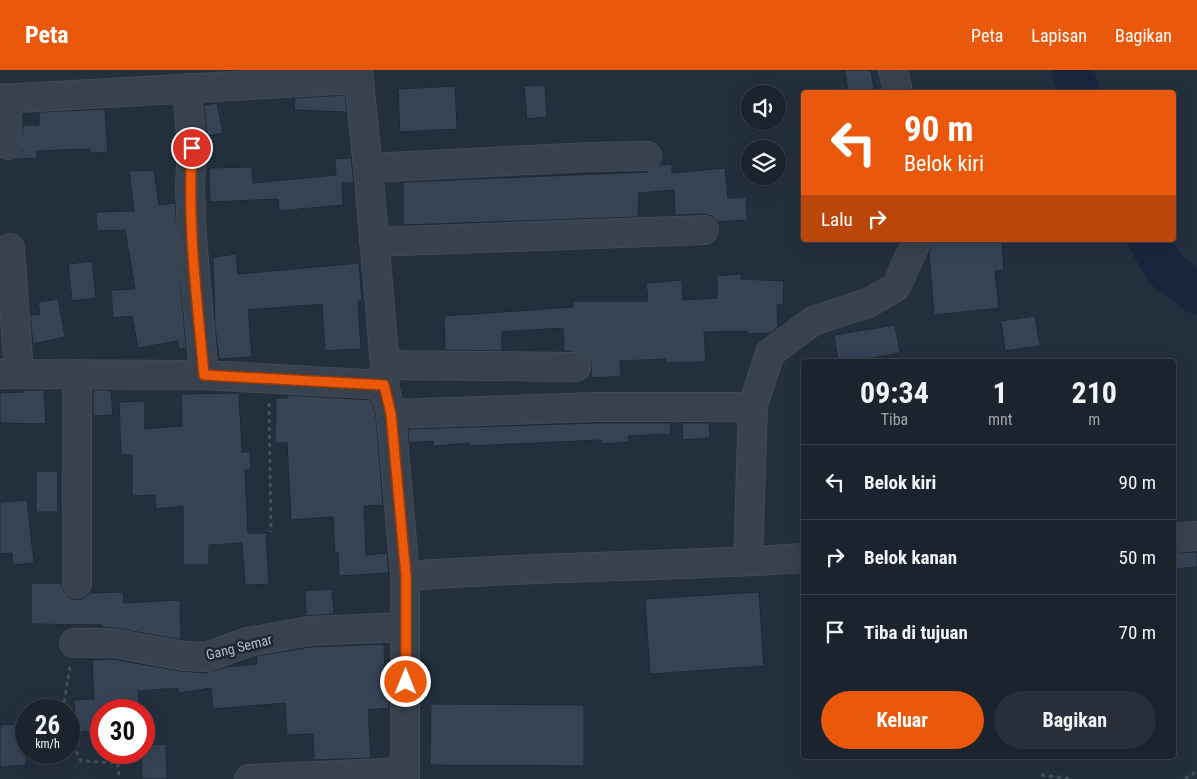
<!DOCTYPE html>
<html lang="id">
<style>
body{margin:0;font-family:"Roboto Condensed",sans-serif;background:#282f3a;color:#f1f3f6;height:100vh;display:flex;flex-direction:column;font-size:19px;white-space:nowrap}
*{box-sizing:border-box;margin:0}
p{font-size:16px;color:#a0a4aa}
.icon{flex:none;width:28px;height:28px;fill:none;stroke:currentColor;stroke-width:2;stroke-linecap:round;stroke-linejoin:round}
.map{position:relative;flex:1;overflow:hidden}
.details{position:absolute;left:801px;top:289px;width:375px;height:400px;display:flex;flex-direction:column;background:#1b232e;border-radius:5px;box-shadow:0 5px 20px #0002,0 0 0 1px #39404a}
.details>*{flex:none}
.guide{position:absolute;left:801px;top:20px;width:375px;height:152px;border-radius:5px;box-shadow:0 5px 20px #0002,0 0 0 1px #39404a;background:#ea580c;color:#fff;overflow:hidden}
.fabs{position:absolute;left:741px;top:15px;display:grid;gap:10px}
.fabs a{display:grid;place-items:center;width:45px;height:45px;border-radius:50%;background:#1b232e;box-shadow:0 5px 20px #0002,0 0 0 1px #39404a;font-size:25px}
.speed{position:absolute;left:15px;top:629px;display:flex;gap:10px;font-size:25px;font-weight:700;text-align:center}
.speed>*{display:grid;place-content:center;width:65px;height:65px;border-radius:50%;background:#1b232e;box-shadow:0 5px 20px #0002,0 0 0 1px #39404a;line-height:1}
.speed small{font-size:12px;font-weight:400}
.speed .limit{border:8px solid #d22;background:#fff;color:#111}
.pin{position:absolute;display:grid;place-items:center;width:42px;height:42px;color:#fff;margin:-21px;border:2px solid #fff;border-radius:50%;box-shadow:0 1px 5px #0007}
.me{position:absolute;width:55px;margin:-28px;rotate:0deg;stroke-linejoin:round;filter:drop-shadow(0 0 4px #0008)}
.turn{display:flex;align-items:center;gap:18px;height:105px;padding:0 20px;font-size:22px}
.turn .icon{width:65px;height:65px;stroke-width:2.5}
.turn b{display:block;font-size:35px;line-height:42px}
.then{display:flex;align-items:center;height:48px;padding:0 20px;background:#0003;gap:10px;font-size:19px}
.eta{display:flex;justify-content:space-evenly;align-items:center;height:85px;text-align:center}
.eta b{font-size:30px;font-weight:700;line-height:35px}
.button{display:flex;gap:10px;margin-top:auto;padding:10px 20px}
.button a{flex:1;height:58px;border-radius:30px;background:#ea580c;color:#fff;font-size:20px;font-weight:700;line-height:58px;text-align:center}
.button a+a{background:#282f3a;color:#f1f3f6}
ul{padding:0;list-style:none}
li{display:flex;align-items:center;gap:15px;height:75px;padding:0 20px;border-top:1px solid #39404a}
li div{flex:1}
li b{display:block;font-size:19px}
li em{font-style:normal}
header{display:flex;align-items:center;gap:30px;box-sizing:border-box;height:70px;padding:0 25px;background:#ea580c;color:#fff}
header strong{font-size:24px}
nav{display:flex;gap:28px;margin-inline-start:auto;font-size:18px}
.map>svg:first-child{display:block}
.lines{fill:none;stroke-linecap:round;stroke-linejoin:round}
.river{stroke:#17263c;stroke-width:41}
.building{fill:#364354;stroke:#1f2835}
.minor-casing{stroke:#414a57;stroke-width:30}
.path{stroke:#3f5557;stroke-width:3;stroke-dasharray:4 4;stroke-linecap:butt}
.minor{stroke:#38414e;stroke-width:28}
.route-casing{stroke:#983908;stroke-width:12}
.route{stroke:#ea580c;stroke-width:9}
.labels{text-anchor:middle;stroke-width:5;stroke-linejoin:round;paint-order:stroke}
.street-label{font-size:14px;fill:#b4bcc9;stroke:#1d2633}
</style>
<header>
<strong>Peta</strong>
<nav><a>Peta</a><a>Lapisan</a><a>Bagikan</a></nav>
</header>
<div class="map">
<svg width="1197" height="709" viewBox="0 0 1197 709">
<rect width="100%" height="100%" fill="#242f3e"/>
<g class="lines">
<g class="river">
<path d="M1072 0 1079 22"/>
<path d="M1148 170 1166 200 1197 224"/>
</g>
</g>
<g class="building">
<path d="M845 0H871L874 20 848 22Z"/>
<path d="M545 15 547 47 527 49 524 16Z"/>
<path d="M455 16 457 59 400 62 398 19Z"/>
<path d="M345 25 347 42 294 40 295 28Z"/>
<path d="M217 33 223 63 207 66 204 35Z"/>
<path d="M105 39 108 82 91 83 90 79 37 81V88L15 89 22 82 23 55H39V42Z"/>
<path d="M351 88 354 113H342L343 135 279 141 278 129 210 132 209 98 252 97 253 113 336 105 335 89Z"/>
<path d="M672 94V103L725 98 728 128 746 127 747 150 717 152 712 146 704 144 675 145 674 120 639 123 638 147 403 155V112L647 102 659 95Z"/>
<path d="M154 100 159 135 175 133 186 278 179 279 178 271 138 278 132 246 113 248 111 220 135 219 125 160 97 161 96 142 134 141 129 101Z"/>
<path d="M932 170H1002L1004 200 995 201 999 238 934 245 929 182Z"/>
<path d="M236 184 238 204 359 193 362 231H358L361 279 325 281 322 234 248 240 252 287 219 289 215 257 213 187Z"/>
<path d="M92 191 96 228 72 231 68 194Z"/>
<path d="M741 204V209L784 211 783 235H777L778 257 771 263 747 264V261L704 262 706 292 666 293V289L620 291 621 306 592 308 591 293 584 284 564 281 563 258 502 262V281L445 280 444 246 573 237V231H648L646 213 682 210 683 230 717 228V206Z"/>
<path d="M58 229 65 267 33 274 30 245 40 244 38 232Z"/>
<path d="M1035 246 1040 276 1005 281 1001 251Z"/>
<path d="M895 255 900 283 854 291H838L834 265Z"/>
<path d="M24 320H44L46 354 0 353V323L24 322Z"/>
<path d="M93 320H111L113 345 93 346Z"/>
<path d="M239 323 242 382H250L251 399 245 400 248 463H266L269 514 245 515 242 473 209 475V495H183V436L156 439 155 425 132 426V385H121L119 332 145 331V359L182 356 181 324Z"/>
<path d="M288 325 372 330 376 347 383 435 364 436 366 485 387 483 389 503 339 506 338 482H335L333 447 291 450 287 373H275L276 328H288Z"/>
<path d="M596 353H670L671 364 628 366 629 372 601 374V370L470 376 469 373 433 376V371L409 373 408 359Z"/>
<path d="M682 353H709L710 368 683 370Z"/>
<rect x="36" y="401" width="22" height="41"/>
<path d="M27 430 34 493 13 495 12 483 0 484V432Z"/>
<path d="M1197 482V497L1174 499V483Z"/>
<path d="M31 513H61L64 522 70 528 77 530 84 528 90 523 123 522 124 533 180 530 181 570 116 558 102 557V555L31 554Z"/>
<path d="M332 519 334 544 306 546 305 521Z"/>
<path d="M759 522 764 596 650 604 645 529Z"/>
<path d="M384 574 385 610 389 609V638L368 640 371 688 314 690 313 664 287 665 285 633 213 639 211 618 179 623 178 618 138 621 140 640H101V661L76 662 74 630 94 629 92 590 112 589 181 601 205 603 226 597 257 594 256 586 311 577Z"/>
<path d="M431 634 584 635V696L430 695Z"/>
<path d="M26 654V695L0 697V655Z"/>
<path d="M166 674 167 709H142L141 682H144V675Z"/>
</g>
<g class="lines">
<g class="minor-casing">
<g id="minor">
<path d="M358 0 368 98 385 295 384 315 391 344 405 506V709"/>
<path d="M893 0 898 22"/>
<path d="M187 18 192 78 190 117 192 168 204 305"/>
<path d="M6 28 8 75"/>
<path d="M0 29 358 9"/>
<path d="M368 98 590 87 647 86"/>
<path d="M374 172 704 160"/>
<path d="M10 178 19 303"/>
<path d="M385 295 576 297"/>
<path d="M0 304 204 305 384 315"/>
<path d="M77 304V514"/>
<path d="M391 344 596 337H738"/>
<path d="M1174 468 1197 466"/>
<path d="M748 491 753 335 770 283 813 251 868 233 896 217 917 170"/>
<path d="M405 506C538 496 671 497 804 488"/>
<path d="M74 573H113L184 586 206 587 248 572 309 561 405 557"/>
<path d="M249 709 405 702"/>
</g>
</g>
<g class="path">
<path d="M269 333 271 462"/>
<path d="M63 640 70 596"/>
<path d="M69 667 81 691 118 693 119 709"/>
<path d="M1041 705 1072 709"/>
<path d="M1185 709 1197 701"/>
</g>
<use href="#minor" class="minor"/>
</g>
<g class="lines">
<g class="route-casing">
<path id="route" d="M192 78C187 154 197 229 204 305L384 315 391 344 406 506V612"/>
</g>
<use href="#route" class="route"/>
</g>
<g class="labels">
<g class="street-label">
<text transform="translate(239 577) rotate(-14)" y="5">Gang Semar</text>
</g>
</g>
</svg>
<div class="fabs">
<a><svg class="icon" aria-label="sound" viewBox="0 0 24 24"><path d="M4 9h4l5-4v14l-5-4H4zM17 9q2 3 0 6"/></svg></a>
<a><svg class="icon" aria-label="layers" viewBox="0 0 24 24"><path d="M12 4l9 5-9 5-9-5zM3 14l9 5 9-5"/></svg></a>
</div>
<div class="speed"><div>26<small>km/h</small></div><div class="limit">30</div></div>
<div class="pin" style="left:192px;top:78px;background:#d93025"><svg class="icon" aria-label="arrive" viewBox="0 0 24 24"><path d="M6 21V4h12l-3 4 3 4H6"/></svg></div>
<svg class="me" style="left:406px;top:612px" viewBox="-20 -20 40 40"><circle r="17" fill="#ea580c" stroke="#fff" stroke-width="3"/><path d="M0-11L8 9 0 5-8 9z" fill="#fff"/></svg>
<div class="guide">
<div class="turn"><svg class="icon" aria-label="left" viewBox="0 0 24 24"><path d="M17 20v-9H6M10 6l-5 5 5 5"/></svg><div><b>90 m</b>Belok kiri</div></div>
<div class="then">Lalu<svg class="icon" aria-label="right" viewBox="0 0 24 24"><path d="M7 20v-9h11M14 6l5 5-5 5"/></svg></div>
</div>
<section class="details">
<div class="eta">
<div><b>09:34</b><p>Tiba</p></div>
<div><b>1</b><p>mnt</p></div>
<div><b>210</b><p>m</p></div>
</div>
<ul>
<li><svg class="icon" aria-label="left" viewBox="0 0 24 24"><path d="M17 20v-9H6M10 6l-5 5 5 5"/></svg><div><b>Belok kiri</b></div><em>90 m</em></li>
<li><svg class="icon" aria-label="right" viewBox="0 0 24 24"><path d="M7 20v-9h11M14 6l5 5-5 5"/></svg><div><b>Belok kanan</b></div><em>50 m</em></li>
<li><svg class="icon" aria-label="arrive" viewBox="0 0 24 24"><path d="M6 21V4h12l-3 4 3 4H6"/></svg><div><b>Tiba di tujuan</b></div><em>70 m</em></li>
</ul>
<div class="button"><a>Keluar</a><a>Bagikan</a></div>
</section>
</div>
